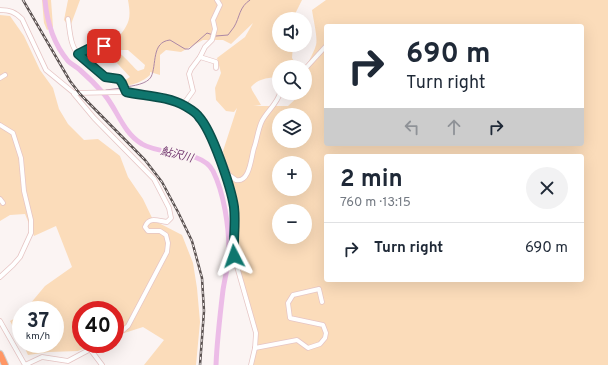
<!DOCTYPE html>
<meta charset="utf-8">
<style>
body{margin:0;font-family:Overpass,"Noto Sans JP",sans-serif;background:#f2f2f3;color:#1f2937;height:100vh;display:flex;flex-direction:column;font-size:15px;white-space:nowrap}
*{box-sizing:border-box;margin:0}
p{font-size:13px;color:#747a83}
.icon{flex:none;width:22px;height:22px;fill:none;stroke:currentColor;stroke-width:2;stroke-linecap:round;stroke-linejoin:round}
.map{position:relative;flex:1;overflow:hidden}
.details{position:absolute;left:324px;top:154px;width:260px;height:128px;display:flex;flex-direction:column;background:#fff;border-radius:4px;box-shadow:0 4px 16px #0002}
.details>*{flex:none}
.banner{position:absolute;left:324px;top:24px;width:260px;height:122px;border-radius:4px;box-shadow:0 4px 16px #0002;background:#fff;color:#1f2937;overflow:hidden}
.controls{position:absolute;left:272px;top:12px;display:grid;gap:8px}
.controls a{display:grid;place-items:center;width:40px;height:40px;border-radius:50%;background:#fff;box-shadow:0 4px 16px #0002;font-size:20px}
.speed{position:absolute;left:12px;top:301px;display:flex;gap:8px;font-size:20px;font-weight:700;text-align:center}
.speed>*{display:grid;place-content:center;width:52px;height:52px;border-radius:50%;background:#fff;box-shadow:0 4px 16px #0002;line-height:1}
.speed small{font-size:10px;font-weight:400}
.speed .limit{border:6px solid #d22;background:#fff;color:#111}
.pin{position:absolute;display:grid;place-items:center;width:34px;height:34px;color:#fff;margin:-17px;border-radius:8px;box-shadow:0 2px 6px #0006}
.me{position:absolute;width:44px;margin:-22px;rotate:356deg;stroke-linejoin:round;filter:drop-shadow(0 0 3px #0008)}
.turn{display:flex;align-items:center;gap:14px;height:84px;padding:0 16px;font-size:18px}
.turn .icon{width:52px;height:52px;stroke-width:2.5}
.turn b{display:block;font-size:28px;line-height:34px}
.lanes{display:flex;align-items:center;height:38px;padding:0 16px;background:#0003;justify-content:center;gap:20px;direction:ltr}
.lanes .off{opacity:.35}
.round{display:grid;place-items:center;flex:none;width:42px;height:42px;border-radius:21px;background:#f2f2f3}
.headline{display:flex;align-items:center;justify-content:space-between;height:68px;padding:0 16px}
h1{font-size:24px;font-weight:700;line-height:30px}
ul{padding:0;list-style:none}
li{display:flex;align-items:center;gap:12px;height:52px;padding:0 16px;border-top:1px solid #e0e1e3}
li div{flex:1}
li b{display:block;font-size:15px}
li em{font-style:normal}
.map>svg:first-child{display:block}
.green{fill:#fbdcba;fill-rule:evenodd}
.lines{fill:none;stroke-linecap:round;stroke-linejoin:round}
.stream{stroke:#ad88a6;stroke-width:1}
.river{stroke:#ecbce7;stroke-width:5}
.minor-casing{stroke:#e6c5c4;stroke-width:5.5}
.highway-casing{stroke:#d1cfcf;stroke-width:8}
.minor{stroke:#fff;stroke-width:4}
.highway{stroke:#ff9664;stroke-width:6}
.rail-casing{stroke:#5b5251;stroke-width:2.5}
.rail{stroke:#fbf4f3;stroke-width:1;stroke-dasharray:3;stroke-linecap:butt}
.route-casing{stroke:#0a4d48;stroke-width:10}
.route{stroke:#0f766e;stroke-width:7}
.labels{text-anchor:middle;stroke-width:3.5;stroke-linejoin:round;paint-order:stroke}
.water-label{font-size:11px;font-style:italic;fill:#763c72;stroke:#fbf4f3}
</style>
<div class="map">
<svg width="608" height="365" viewBox="0 0 608 365">
<rect width="100%" height="100%" fill="#fbf4f3"/>
<g class="green">
<path d="M42 0H51L53 27 47 30 44 23Z"/>
<path d="M68 0H80L70 27 64 20Z"/>
<path d="M128 0H302L296 12 295 19H279V45H293L292 58 297 66 279 67V77C268 78 259 78 251 87L252 90 261 105 253 106H288L302 93H305V90L309 86C298 71 312 60 316 45 318 38 313 18 312 10L326 0H608V365H251L257 344 234 251V213L223 151 237 108 234 112 226 111 216 100 215 88 221 73 217 58 245 37 253 23 231 44 223 40H203L181 52 166 50 160 55V75L150 72V75C142 82 135 84 125 86L124 81 130 77 103 48C117 45 128 62 138 71L144 69 145 65 128 50H121L116 41C128 24 132 22 128 0ZM326 26H582V144H326ZM279 115H305V141H279ZM326 156H582V280H326ZM279 163H305V189H279ZM279 211H305V237H279Z"/>
<path d="M0 15 10 16 24 36 40 70 53 88 59 109 68 124 84 140 98 139 120 156 128 177 143 199 153 220 182 235 193 263 197 288 200 322 196 365H144L164 340 143 327 115 336V310H81V344H95L78 351 49 352 28 355 23 344H55V310H25L45 286 72 267 56 226 34 236 25 214 10 215 0 221Z"/>
<path d="M21 315V341L10 321Z"/>
</g>
<g class="lines">
<g class="stream">
<path d="M216 36 228 35C230 32 232 30 234 27 240 17 239 7 250 0"/>
<path d="M125 87C133 86 147 84 151 77 157 65 151 42 170 40L185 49H189L207 33 213 35"/>
<path d="M106 90 122 88"/>
</g>
<path class="river" d="M45 0C47 23 53 43 68 61 72 65 77 67 80 70 88 77 97 86 104 94 117 109 123 133 142 144 161 156 202 149 213 171 224 193 229 227 229 251 229 263 225 277 223 290 220 315 217 340 216 365"/>
<g class="minor-casing">
<g id="minor">
<path d="M0 10C10 10 15 12 22 19L46 70 74 93 125 92 174 101 192 110 198 115 204 123 211 135 217 152 234 207 233 240 234 256 256 333 255 348 251 365"/>
<path d="M68 19C70 31 70 45 78 54L105 77 119 79 122 83 125 92"/>
<path d="M78 54 92 47 104 46"/>
<path d="M200 57 216 62V68"/>
<path d="M305 69 326 46"/>
<path d="M0 78 5 75"/>
<path d="M74 94 94 118 154 179 169 208 171 218 167 222C158 221 149 216 145 227L148 231H160L166 235 168 243 167 252 128 326 115 337"/>
<path d="M183 105 193 91 189 74 191 69 200 57 205 47 212 40 215 29 213 20 220 5 217 0"/>
<path d="M0 125 13 133 21 158 24 191 31 220V233L20 257 13 265 0 277"/>
<path d="M216 144 229 175 236 180C250 183 251 157 254 148 257 140 258 129 262 121 267 111 277 104 280 93"/>
<path d="M0 199 3 203"/>
<path d="M0 321 25 365"/>
<path d="M255 348 297 340 308 348 320 344 325 338 326 333 323 325 290 318 288 303 293 295 319 289 322 302"/>
<path d="M90 349 102 365"/>
<path d="M25 365 42 357 68 361 100 344"/>
</g>
</g>
<g class="highway-casing">
<path id="highway" d="M0 354 5 365"/>
</g>
<use href="#minor" class="minor"/>
<use href="#highway" class="highway"/>
<g class="rail-casing">
<path id="rail" d="M23 0 70 81 80 94 145 160 162 182 178 212 192 241 202 278 204 311 200 365"/>
</g>
<use href="#rail" class="rail"/>
</g>
<g class="lines">
<g class="route-casing">
<path id="route" d="M104 46 92 47 78 54 105 77 119 79 122 83 126 92C144 96 168 96 185 106 190 109 196 112 199 117 212 131 231 187 234 207 236 223 233 239 234 256"/>
</g>
<use href="#route" class="route"/>
</g>
<g class="labels">
<g class="water-label">
<text transform="translate(177 154) rotate(14)" y="4">鮎沢川</text>
</g>
</g>
</svg>
<div class="controls">
<a><svg class="icon" aria-label="sound" viewBox="0 0 24 24"><path d="M4 9h4l5-4v14l-5-4H4zM17 9q2 3 0 6"/></svg></a>
<a><svg class="icon" aria-label="search" viewBox="0 0 24 24"><circle cx="10" cy="10" r="6"/><path d="M15 15l6 6"/></svg></a>
<a><svg class="icon" aria-label="layers" viewBox="0 0 24 24"><path d="M12 4l9 5-9 5-9-5zM3 14l9 5 9-5"/></svg></a>
<a>+</a>
<a>−</a>
</div>
<div class="speed"><div>37<small>km/h</small></div><div class="limit">40</div></div>
<div class="pin" style="left:104px;top:46px;background:#d93025"><svg class="icon" aria-label="arrive" viewBox="0 0 24 24"><path d="M6 21V4h12l-3 4 3 4H6"/></svg></div>
<svg class="me" style="left:234px;top:256px" viewBox="-20 -20 40 40"><path d="M0-17L14 15 0 8-14 15z" fill="#0f766e" stroke="#fff" stroke-width="4"/></svg>
<div class="banner">
<div class="turn"><svg class="icon" aria-label="right" viewBox="0 0 24 24"><path d="M7 20v-9h11M14 6l5 5-5 5"/></svg><div><b>690 m</b>Turn right</div></div>
<div class="lanes"><svg class="icon off" aria-label="left" viewBox="0 0 24 24"><path d="M17 20v-9H6M10 6l-5 5 5 5"/></svg><svg class="icon off" aria-label="ahead" viewBox="0 0 24 24"><path d="M12 20V5M6 11l6-6 6 6"/></svg><svg class="icon" aria-label="right" viewBox="0 0 24 24"><path d="M7 20v-9h11M14 6l5 5-5 5"/></svg></div>
</div>
<section class="details">
<div class="headline"><div><h1>2 min</h1><p>760 m · 13:15</p></div><a class="round"><svg class="icon" aria-label="close" viewBox="0 0 24 24"><path d="M6 6l12 12M18 6L6 18"/></svg></a></div>
<ul>
<li><svg class="icon" aria-label="right" viewBox="0 0 24 24"><path d="M7 20v-9h11M14 6l5 5-5 5"/></svg><div><b>Turn right</b></div><em>690 m</em></li>
</ul>
</section>
</div>
